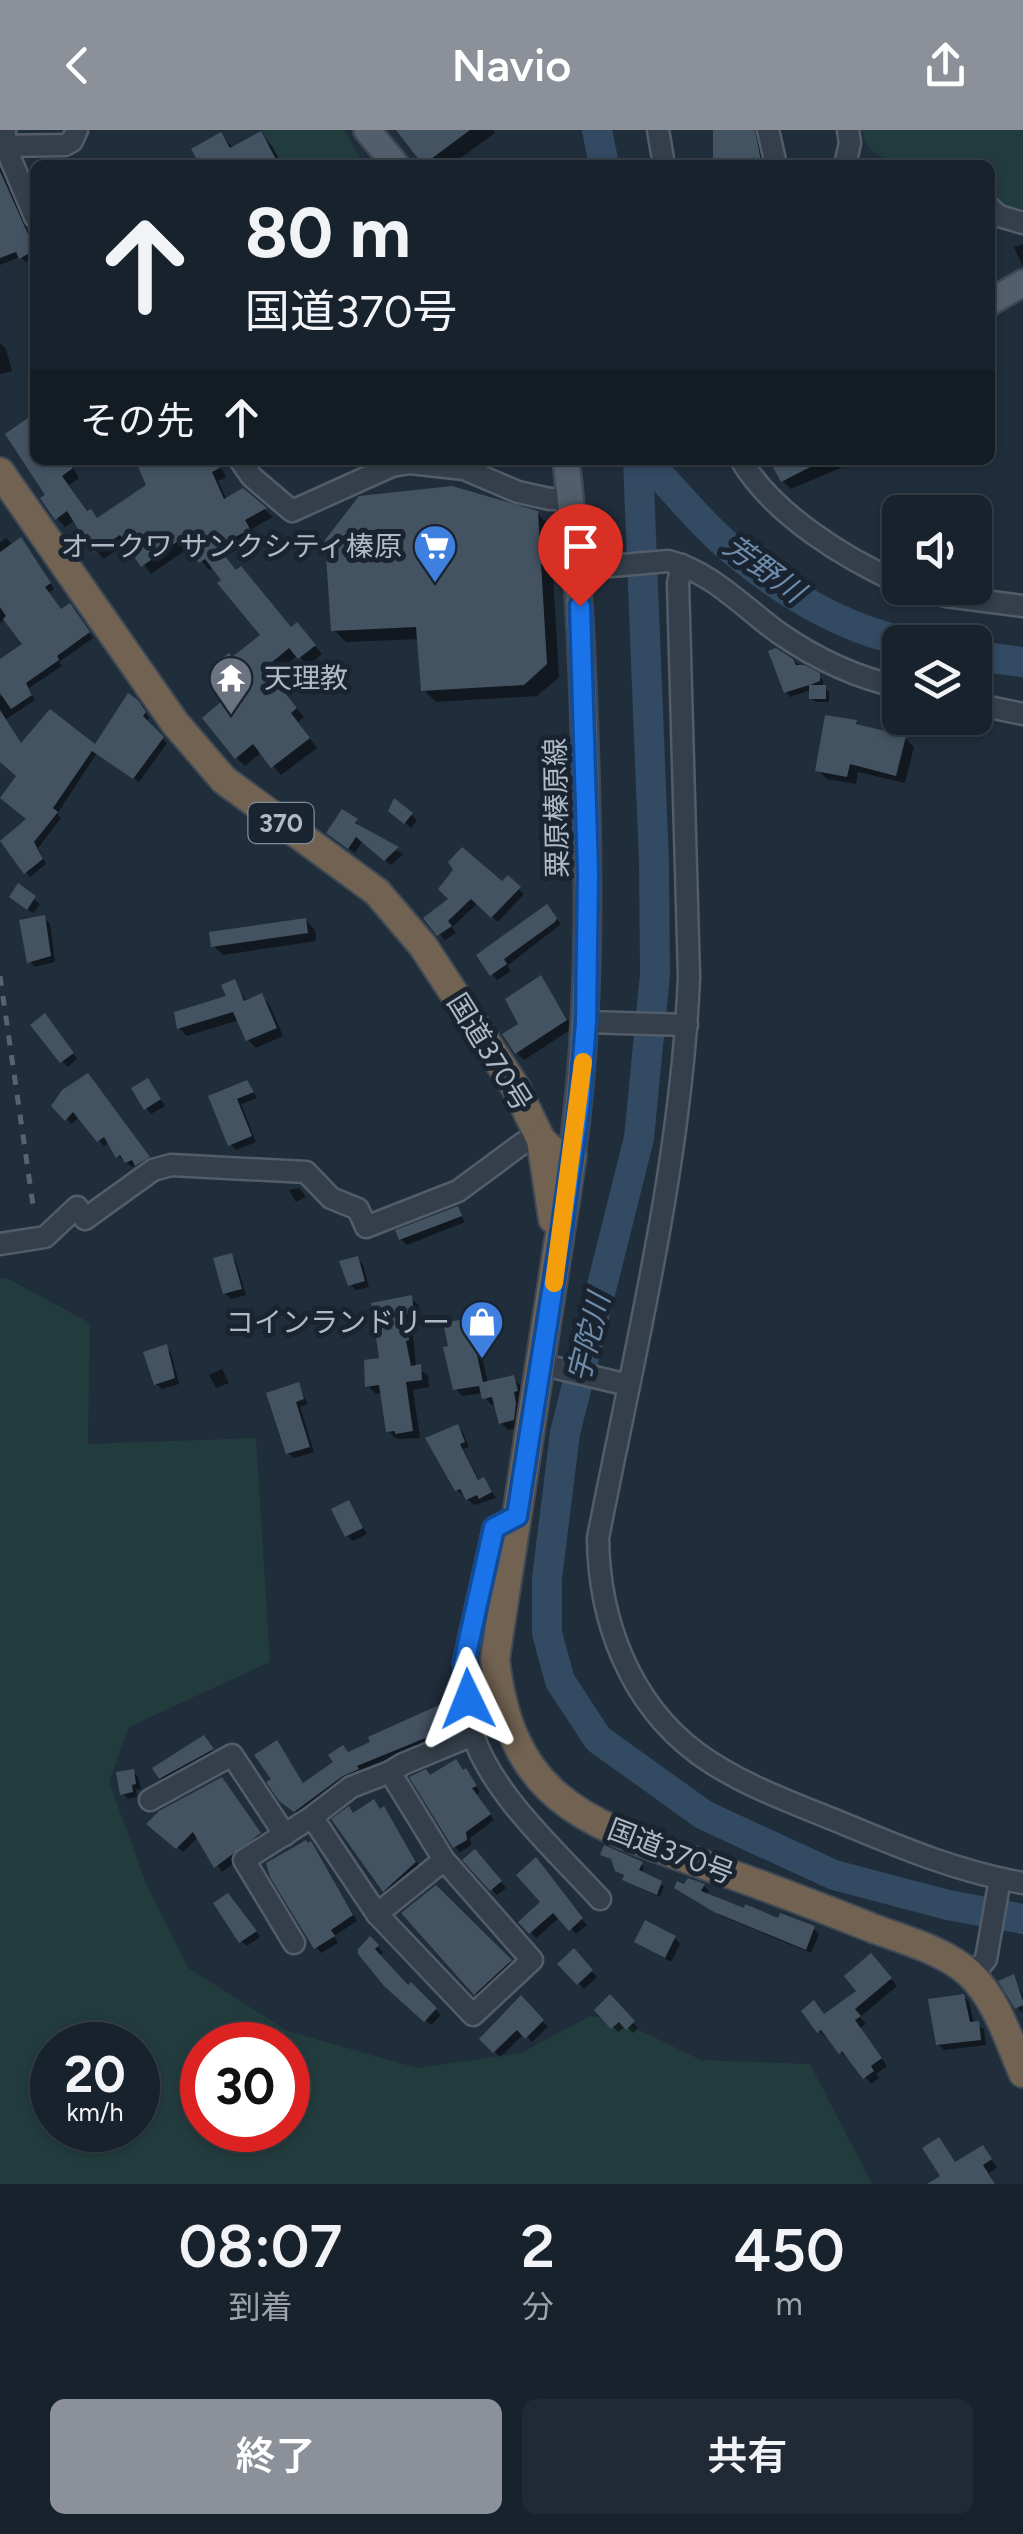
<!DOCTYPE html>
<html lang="ja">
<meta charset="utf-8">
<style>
body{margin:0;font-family:Figtree,"Noto Sans JP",sans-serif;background:#212a34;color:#f1f3f6;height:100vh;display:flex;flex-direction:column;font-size:38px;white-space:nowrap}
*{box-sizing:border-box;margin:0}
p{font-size:32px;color:#9fa4a9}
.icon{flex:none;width:55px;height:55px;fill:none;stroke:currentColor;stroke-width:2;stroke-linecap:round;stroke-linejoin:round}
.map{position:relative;height:2054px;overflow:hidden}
.details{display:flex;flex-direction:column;background:#18222c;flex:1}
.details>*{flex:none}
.hud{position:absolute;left:30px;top:30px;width:965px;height:305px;border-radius:15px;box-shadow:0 2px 8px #0004,0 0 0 2px #363f48;background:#18222c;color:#f1f3f6;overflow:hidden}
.tools{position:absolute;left:882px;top:365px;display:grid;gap:20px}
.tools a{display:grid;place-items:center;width:110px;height:110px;border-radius:15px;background:#18222c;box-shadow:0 2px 8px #0004,0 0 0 2px #363f48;font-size:50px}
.speed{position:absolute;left:30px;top:1892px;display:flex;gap:20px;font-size:50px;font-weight:700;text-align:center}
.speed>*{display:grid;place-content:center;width:130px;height:130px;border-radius:50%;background:#18222c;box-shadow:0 2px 8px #0004,0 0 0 2px #363f48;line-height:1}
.speed small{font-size:25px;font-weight:400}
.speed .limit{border:15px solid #d22;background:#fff;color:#111}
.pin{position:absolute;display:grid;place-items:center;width:85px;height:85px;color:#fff;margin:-102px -42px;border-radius:50% 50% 50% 0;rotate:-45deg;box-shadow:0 0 10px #0007}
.pin .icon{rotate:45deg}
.me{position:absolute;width:110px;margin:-55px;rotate:358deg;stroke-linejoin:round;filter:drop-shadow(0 0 8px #0008)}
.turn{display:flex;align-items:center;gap:35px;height:210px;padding:0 50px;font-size:45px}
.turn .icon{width:130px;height:130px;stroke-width:2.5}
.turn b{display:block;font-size:70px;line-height:85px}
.then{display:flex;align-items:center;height:95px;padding:0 50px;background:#0003;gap:20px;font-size:38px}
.eta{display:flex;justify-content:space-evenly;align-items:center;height:170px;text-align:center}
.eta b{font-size:60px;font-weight:600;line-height:70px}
.cta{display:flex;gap:20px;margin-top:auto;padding:20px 50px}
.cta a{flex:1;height:115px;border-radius:15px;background:#8c9099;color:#fff;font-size:40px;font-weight:600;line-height:115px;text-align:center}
.cta a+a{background:#212a34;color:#f1f3f6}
header{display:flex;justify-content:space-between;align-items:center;height:130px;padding:0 50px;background:#8c9099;color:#fff;font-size:45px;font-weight:600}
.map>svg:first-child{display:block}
.green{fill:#223b3c;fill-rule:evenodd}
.shadow{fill:#0007}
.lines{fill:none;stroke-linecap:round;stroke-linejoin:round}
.river{stroke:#334a63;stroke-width:30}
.building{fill:#445362}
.minor-casing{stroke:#525d69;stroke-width:25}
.major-casing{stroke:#3e4854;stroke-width:30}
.highway-casing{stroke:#3f4a56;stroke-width:32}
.minor{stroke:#343f4b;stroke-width:20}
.major{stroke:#525e6b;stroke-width:25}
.highway{stroke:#716251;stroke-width:28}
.rail{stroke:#566372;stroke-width:5;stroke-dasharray:10 10;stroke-linecap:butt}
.route-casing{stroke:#114b97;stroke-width:25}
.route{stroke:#1a73e8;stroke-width:18}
.slow{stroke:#f59e0b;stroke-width:18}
.labels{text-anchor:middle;stroke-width:10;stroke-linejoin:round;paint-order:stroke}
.shield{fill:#1a2430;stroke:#828d9a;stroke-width:2.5}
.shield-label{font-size:25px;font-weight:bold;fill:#afbac7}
.poi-label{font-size:28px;fill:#afbac7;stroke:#1a2430;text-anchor:end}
.street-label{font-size:28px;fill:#afbac7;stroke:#1a2430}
.water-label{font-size:30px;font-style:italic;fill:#6e8dac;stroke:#1a2430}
</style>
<header><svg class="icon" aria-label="back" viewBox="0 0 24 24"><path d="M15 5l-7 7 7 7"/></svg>Navio<svg class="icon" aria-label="share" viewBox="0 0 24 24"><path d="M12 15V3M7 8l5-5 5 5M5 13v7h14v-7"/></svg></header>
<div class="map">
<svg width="1023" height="2054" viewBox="0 0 1023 2054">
<rect width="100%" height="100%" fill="#202d3b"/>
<g class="green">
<path d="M262 0H344L364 35H282Z"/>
<path d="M862 0H1023V86L990 73V35C957 35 866 47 862 0Z"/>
<path d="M7 1148 90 1193 88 1314 256 1308 270 1532 129 1597 109 1652 146 1753 188 1838 288 1901 417 1938 521 1923 590 1886 621 1891 701 1930 810 1934 872 2054H0V1149ZM52 1915H138V2000H52ZM202 1915H288V2000H202Z"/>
</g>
<g class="shadow">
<path d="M399 0H493L495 3 451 35H425Z"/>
<path d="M713 0H761L759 10 765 35H715Z"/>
<path d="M260 4 272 16 282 35H202L221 5 234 19Z"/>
<path d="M0 37 35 118V129L26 132 20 127 0 135Z"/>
<path d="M1023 114V137L1014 117Z"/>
<path d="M0 213 6 219 12 241 0 244Z"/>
<path d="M35 288V330H69L79 348 69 355 88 383 91 382 99 390 150 356 142 330H217L226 347 218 351 227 370 243 361 273 387 252 399 256 408 224 427 291 500 305 504 322 524 308 536 298 525 271 547 304 587 298 592 317 618 281 645 262 622 245 636 237 628 233 530 263 505 214 437 209 440 190 417 151 444 128 413 103 429 75 390 65 397 57 388 48 365 10 312Z"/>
<path d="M772 330H859L791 359 783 351Z"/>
<path d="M537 383 550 396 559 547 537 566 436 572 424 560 419 509 346 512 333 499Z"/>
<path d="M6 408 13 416 26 415 54 459 48 463 62 481H74L93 508 59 532 62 536 29 558 35 570 5 590 22 615 95 617 142 578 149 588 146 593 167 613 139 652 97 623 57 684 61 688 38 718 46 734 30 747 26 742 29 689 19 646 0 630V567L4 564 0 558V532L26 515 6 488 0 493V413Z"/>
<path d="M792 530 823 550V556L829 562V572H816L811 568V560L790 567 786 562Z"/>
<path d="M856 592 861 597 905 608 914 617 905 653 858 642 856 654 827 649 818 640Z"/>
<path d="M411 685 417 690 411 698 397 686Z"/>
<path d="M356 691 360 699 403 724 391 735 363 710 355 723 335 708Z"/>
<path d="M546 695 556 703 547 715 538 708Z"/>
<path d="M508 749 524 764 498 792 478 773 452 797 456 803 445 810 426 789 452 769 503 755Z"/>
<path d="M19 757 40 774 33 783 18 772Z"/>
<path d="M552 782 561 794 507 836 511 841 497 850 479 826Z"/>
<path d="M44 788 50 794 55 832 35 837 29 831Z"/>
<path d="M306 791 315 800 316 811 223 825 214 816Z"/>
<path d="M541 848 573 898 524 930 517 923 522 894Z"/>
<path d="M234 852 247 872 261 866 269 874 283 906 256 918 248 910 239 890 187 906 179 898 230 868Z"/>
<path d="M50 891 77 929 68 937 62 931Z"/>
<path d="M93 952 153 1033 143 1040 138 1034 132 1037 118 1026 110 1012 104 1016 80 986 72 994 54 976Z"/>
<path d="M247 953 257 968 241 974 256 1012 236 1020 231 1014 211 967Z"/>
<path d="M153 957 165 976 151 984 146 978Z"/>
<path d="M299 1058 306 1067 296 1072 289 1060Z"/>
<path d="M457 1079 465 1092 407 1115 401 1109Z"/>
<path d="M231 1126 236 1132 246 1165 231 1169 225 1163Z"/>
<path d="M358 1129 363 1135 369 1157 356 1160 350 1154Z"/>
<path d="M411 1168 419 1176 421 1190 412 1192 416 1238 428 1245 429 1257 413 1260 420 1308 397 1309 388 1301 383 1263 376 1264 368 1256Z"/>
<path d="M480 1189 488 1196 493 1210 479 1213 488 1253 513 1248 520 1255 523 1268 519 1269 523 1282 520 1297 508 1300 501 1293 496 1274 491 1275 483 1263 462 1266 455 1258 446 1218Z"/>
<path d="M166 1217 171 1223 179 1254 162 1259 156 1254Z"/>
<path d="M222 1239 229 1253 216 1258 209 1245Z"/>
<path d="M298 1255 308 1274 300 1277 314 1322 294 1328 288 1323Z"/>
<path d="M457 1297 463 1303 469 1317 463 1319 480 1352 484 1350 489 1356 496 1368 474 1375 457 1360Z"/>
<path d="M349 1373 367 1404 353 1411 347 1406Z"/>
<path d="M450 1573 455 1579 461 1597 438 1607 439 1610 360 1642 363 1645 301 1686 288 1676 282 1619 304 1655 349 1624Z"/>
<path d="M209 1614 217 1626 167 1653 161 1648Z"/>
<path d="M133 1641 138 1647 141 1659 136 1660 137 1667 128 1669 123 1663Z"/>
<path d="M464 1642 471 1647 480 1662 476 1665 494 1690 470 1708 471 1715 460 1722 455 1717 431 1648Z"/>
<path d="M228 1656 264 1710 222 1742 198 1707 183 1722 155 1699Z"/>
<path d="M381 1681 389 1685 420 1738 390 1766 384 1760 354 1685Z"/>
<path d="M311 1715 357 1791 334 1806 338 1813 321 1823 316 1817Z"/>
<path d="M603 1725 641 1734 644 1737 641 1744 664 1756 660 1767 628 1752 614 1731Z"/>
<path d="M480 1728 506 1758 497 1765 466 1730Z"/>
<path d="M550 1751 580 1783 578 1785 587 1795 576 1804 560 1787 536 1808 521 1792 544 1772Z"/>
<path d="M689 1751 704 1756 709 1761 706 1765 779 1791 813 1798 819 1804 811 1823 722 1786 682 1762Z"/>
<path d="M436 1758 515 1837 481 1869 405 1783Z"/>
<path d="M234 1772 260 1807 247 1816 241 1811Z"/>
<path d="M675 1808 680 1814 671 1832 637 1812Z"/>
<path d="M370 1810 383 1822 379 1826 408 1858 411 1856 441 1885 431 1895 372 1839Z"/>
<path d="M574 1822 597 1847 584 1859 561 1834Z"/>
<path d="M878 1833 897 1856 860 1887 866 1894 860 1898 887 1936 876 1944 879 1948 871 1954 850 1927 848 1929 841 1922 829 1906 826 1908 819 1901 825 1886 860 1861Z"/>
<path d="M1013 1847 1023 1865 1022 1883 1017 1877Z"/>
<path d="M963 1866 969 1872 974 1894 984 1899 986 1915 944 1920 938 1914Z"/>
<path d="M610 1868 638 1898 633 1903 626 1896 618 1902 597 1880Z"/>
<path d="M521 1869 548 1897 532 1912 524 1904 500 1927 483 1909Z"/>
<path d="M982 2018 997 2037 989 2043 995 2054H961Z"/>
</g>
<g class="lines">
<g class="river">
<path d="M597 0 604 35"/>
<path d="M638 330 654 733 655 844 639 1008 565 1303 547 1448V1503L560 1551 598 1609 704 1685 834 1745 948 1775 1023 1789"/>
<path d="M645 330C674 359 700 393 731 419 782 462 841 498 907 512"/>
<path d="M975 526 1023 532"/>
</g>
</g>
<g class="building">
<path d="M396 0H470L423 35Z"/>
<path d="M713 0H755L761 31 738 30V34L713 35Z"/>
<path d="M261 1 279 35H200L191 19 221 2 230 18Z"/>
<path d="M0 41 35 120 19 129 16 122 0 128Z"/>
<path d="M35 283V330H67L73 338 62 346 87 381 91 379 97 388 146 355 135 330H226L227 334 212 342 224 369 243 358 267 378 245 390 250 399 218 417 236 440 241 436 291 497 297 492 316 515 298 529 289 518 265 538 297 578 291 583 310 608 271 638 253 614 235 629 202 588 229 565 211 543 220 536 217 532 229 523 232 527 260 505 217 453 221 450 205 429 199 433 181 409 141 437 120 405 93 423 67 381 55 390 40 368 45 365 5 304Z"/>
<path d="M769 330H824L781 352Z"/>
<path d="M452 356 538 381 547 534 524 555 421 561 416 497 331 501 325 410 359 366Z"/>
<path d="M21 407 51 453 45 457 61 479 70 473 90 502 57 526 59 530 26 553 32 565 11 579 0 563V529L22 514 3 489 6 486 0 477V422Z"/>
<path d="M776 518 793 529 796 535H805L820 543V551L810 555H826V569H809V555L784 563 768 521Z"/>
<path d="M128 563 138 570 146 582 143 586 164 607 133 649 92 621 53 678 58 682 34 712 43 729 24 744 0 711 26 689 0 668 16 646 0 632V580L21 613 50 579 95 614Z"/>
<path d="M825 585 857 590 856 594 906 606 896 646 850 634 847 647 815 641Z"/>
<path d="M394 668 413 683 404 694 388 681Z"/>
<path d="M342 679 358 689 355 693 399 717 384 731 356 707 348 719 326 703Z"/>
<path d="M462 717 502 751 508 745 521 757 491 788 471 769 448 791 452 796 437 806 423 788 448 769 438 759 453 740 448 732Z"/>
<path d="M18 753 36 766 27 780 9 767Z"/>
<path d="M547 774 557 788 555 792 504 829 507 834 490 846 476 825Z"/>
<path d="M45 785 51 826 27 833 19 790Z"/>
<path d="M306 788 308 803 211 817 209 802Z"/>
<path d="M541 845 567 890 515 924 502 904 518 894 505 869Z"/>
<path d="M235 849 244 871 262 863 277 898 246 911 233 882 177 899 174 882 226 866 221 855Z"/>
<path d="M45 883 74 923 60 933 30 895Z"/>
<path d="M88 943 150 1027 135 1036 132 1030 125 1033 120 1025 116 1028 104 1007 97 1012 73 982 65 991 51 976 62 960Z"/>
<path d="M148 948 161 969 144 980 131 958Z"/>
<path d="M247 950 254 962 237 969 252 1006 228 1016 208 966Z"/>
<path d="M458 1076 462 1086 399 1110 395 1100Z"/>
<path d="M232 1123 242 1159 223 1164 213 1128Z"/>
<path d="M358 1126 365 1151 348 1156 339 1131Z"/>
<path d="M412 1165 414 1183 405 1184 409 1210 406 1211 411 1236 421 1234 422 1250 406 1252 413 1301 395 1304V1301L386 1302 379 1255 365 1257 364 1230 379 1228 371 1173Z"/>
<path d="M481 1186 488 1204 473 1207 483 1252 514 1245 518 1261 514 1262 516 1273 514 1290 499 1294 492 1267 482 1269 479 1256 453 1260 443 1217 448 1216 443 1193Z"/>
<path d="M167 1214 175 1248 154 1255 143 1222Z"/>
<path d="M299 1252 304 1269 296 1272 310 1317 286 1324 266 1263Z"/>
<path d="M458 1294 465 1312 460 1314 478 1350 484 1347 492 1362 479 1369 477 1365 466 1370 460 1359 455 1361 425 1308Z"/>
<path d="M349 1370 363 1398 345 1407 331 1379Z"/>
<path d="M450 1570 457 1591 434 1601 435 1604 357 1636 359 1639 343 1646 294 1682 279 1671 266 1652 271 1649 254 1625 277 1610 303 1653 333 1632 328 1625 343 1615 348 1622 370 1612 368 1607Z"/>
<path d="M204 1605 214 1619 159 1649 152 1638Z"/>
<path d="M456 1629 463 1640 466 1638 477 1656 472 1658 491 1684 466 1702 467 1710 453 1718 409 1647 426 1639 430 1645Z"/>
<path d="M134 1639 136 1654 132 1655 133 1662 120 1665 116 1642Z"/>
<path d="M222 1647 261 1703 214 1738 193 1702 176 1719 146 1694 159 1681Z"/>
<path d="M374 1669 380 1679 384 1676 416 1732 383 1762 331 1689 349 1676 353 1683Z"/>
<path d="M306 1710 308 1713 311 1711 353 1785 331 1800 335 1806 314 1819 270 1747 266 1733Z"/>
<path d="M604 1715 643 1732 639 1740 662 1751 657 1765 622 1750 624 1745 615 1741 611 1729 600 1725Z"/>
<path d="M475 1719 502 1751 490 1761 462 1730Z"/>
<path d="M536 1727 583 1788 569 1801 553 1783 529 1804 518 1792 540 1772 516 1745Z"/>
<path d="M688 1748 705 1754 701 1761 744 1778 745 1774 778 1788 780 1783 815 1796 806 1820 714 1782 674 1758 677 1751 684 1754Z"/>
<path d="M436 1755 512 1830 474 1865 401 1783Z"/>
<path d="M228 1763 257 1801 239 1813 213 1773Z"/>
<path d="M645 1790 676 1806 665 1828 634 1812Z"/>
<path d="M370 1806 379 1815 375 1819 408 1855 411 1852 437 1878 424 1892 384 1856 358 1824V1819Z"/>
<path d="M574 1818 593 1840 577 1855 557 1834Z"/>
<path d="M871 1823 892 1848 855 1879 861 1886 855 1890 882 1928 871 1936 874 1941 863 1949 842 1921 839 1924 821 1900 817 1903 801 1881 814 1870 824 1884 856 1861 844 1846Z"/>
<path d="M1014 1844 1023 1871V1875L1015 1879 998 1851Z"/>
<path d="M610 1864 635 1891 626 1900 619 1892 611 1899 594 1880Z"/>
<path d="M964 1864 970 1892 979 1891 981 1910 936 1915 928 1869Z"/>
<path d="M521 1865 544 1890 525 1909 517 1900 493 1923 479 1909Z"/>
<path d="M939 2007 955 2032 983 2015 992 2029 983 2035 995 2054H927L940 2046 922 2018Z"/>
</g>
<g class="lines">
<g class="minor-casing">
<g id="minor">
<path d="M5 0V16L35 87"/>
<path d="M658 0 664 35"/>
<path d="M768 0 776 35"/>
<path d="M0 16 65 15 72 11 77 0"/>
<path d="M845 35 850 13 848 0"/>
<path d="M990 78 999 86 1023 93"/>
<path d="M240 330 252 347 292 381 392 336 410 333 464 339 518 362 550 369H571"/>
<path d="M741 330C773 384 844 428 900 453"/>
<path d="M682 435 678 453 689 847C681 1036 634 1223 598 1408 599 1490 629 1572 697 1623 739 1654 793 1673 842 1693 902 1718 959 1742 1023 1753"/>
<path d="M577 439 668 431C712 442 743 477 779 503 815 528 857 548 900 557"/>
<path d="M917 458 946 466 1023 476"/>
<path d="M975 574 1023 584"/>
<path d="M586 892 687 895"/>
<path d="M0 1114 45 1107 77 1077 85 1089 153 1040 171 1035 306 1042 331 1068 358 1079 366 1097 458 1061 523 1013 541 1010"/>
<path d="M540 1234 628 1255"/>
<path d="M473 1605C493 1665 558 1723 600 1769"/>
<path d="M150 1670 232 1625 285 1705"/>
<path d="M312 1687 377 1784"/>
<path d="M444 1730 532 1830 473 1885 377 1784 444 1730 390 1642 403 1634 473 1605 464 1533 494 1398 517 1386"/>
<path d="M294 1813 244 1730 312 1687 351 1657 390 1642"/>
<path d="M972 1846 986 1829 1000 1749"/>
</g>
</g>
<g class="major-casing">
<g id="major">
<path d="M367 0 396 35"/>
<path d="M990 172 1023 153"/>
<path d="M566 330C579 437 583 543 586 651 589 776 589 900 572 1025"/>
</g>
</g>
<g class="highway-casing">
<g id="highway">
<path d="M0 342 175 593 224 650 377 762 423 816 516 958 541 1010 554 1022 572 1025 495 1529C511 1672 588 1693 707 1736 763 1755 817 1776 872 1798 904 1810 943 1820 969 1843 996 1868 1009 1910 1023 1943"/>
<path d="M541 1010 553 1089"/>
</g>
</g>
<use href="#minor" class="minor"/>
<use href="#major" class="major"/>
<use href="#highway" class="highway"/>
<path class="rail" d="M0 846 34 1082"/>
</g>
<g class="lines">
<g class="route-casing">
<path id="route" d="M468 1569 464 1533 494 1398 517 1386 562 1098 580 969 586 892 588 743 580 476"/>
</g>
<use href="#route" class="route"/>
<path class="slow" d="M554 1153 583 932"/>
</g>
<defs>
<g id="supermarket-pin" transform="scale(2.25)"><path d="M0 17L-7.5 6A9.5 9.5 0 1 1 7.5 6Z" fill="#3f7fe0" stroke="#1a2430"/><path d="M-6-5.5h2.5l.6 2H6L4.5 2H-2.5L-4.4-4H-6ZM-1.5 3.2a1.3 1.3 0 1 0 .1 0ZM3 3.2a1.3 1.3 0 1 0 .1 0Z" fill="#fff"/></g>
<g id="temple-pin" transform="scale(2.25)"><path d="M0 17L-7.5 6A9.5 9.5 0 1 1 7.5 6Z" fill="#6b7280" stroke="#1a2430"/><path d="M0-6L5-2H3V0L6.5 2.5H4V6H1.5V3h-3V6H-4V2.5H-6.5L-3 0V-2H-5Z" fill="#fff"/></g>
<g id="shop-pin" transform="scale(2.25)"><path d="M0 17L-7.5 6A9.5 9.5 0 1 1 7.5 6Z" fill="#3f7fe0" stroke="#1a2430"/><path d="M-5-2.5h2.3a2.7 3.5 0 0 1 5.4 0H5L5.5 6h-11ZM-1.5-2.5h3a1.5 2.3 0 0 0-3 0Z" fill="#fff"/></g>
</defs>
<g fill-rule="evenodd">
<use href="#supermarket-pin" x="435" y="416"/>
<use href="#temple-pin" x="231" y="548"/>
<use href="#shop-pin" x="482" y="1192"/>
</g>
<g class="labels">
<rect class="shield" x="248.5" y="673" width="65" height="40" rx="8"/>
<g class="shield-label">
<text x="281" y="702">370</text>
</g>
<g class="poi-label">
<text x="402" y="426">オークワ サンクシティ榛原</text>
<text x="264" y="558" text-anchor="start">天理教</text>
<text x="450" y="1202">コインランドリー</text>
</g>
<g class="street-label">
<text transform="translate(556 678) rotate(-91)" y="10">粟原榛原線</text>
<text transform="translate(490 922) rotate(58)" y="10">国道370号</text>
<text transform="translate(671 1721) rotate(21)" y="10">国道370号</text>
</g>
<g class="water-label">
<text transform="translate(764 439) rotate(36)" y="10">芳野川</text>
<text transform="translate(589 1208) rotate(-76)" y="10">宇陀川</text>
</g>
</g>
</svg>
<div class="tools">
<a><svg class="icon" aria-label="sound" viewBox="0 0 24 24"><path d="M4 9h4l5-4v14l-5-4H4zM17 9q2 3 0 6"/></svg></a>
<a><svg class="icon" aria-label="layers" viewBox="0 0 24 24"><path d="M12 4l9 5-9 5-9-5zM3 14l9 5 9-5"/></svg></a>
</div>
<div class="speed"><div>20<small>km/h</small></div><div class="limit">30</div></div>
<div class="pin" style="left:580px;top:476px;background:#d93025"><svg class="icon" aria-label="arrive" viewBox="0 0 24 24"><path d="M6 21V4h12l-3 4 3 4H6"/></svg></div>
<svg class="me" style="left:468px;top:1569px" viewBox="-20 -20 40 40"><path d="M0-17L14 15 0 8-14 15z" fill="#1a73e8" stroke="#fff" stroke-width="4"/></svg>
<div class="hud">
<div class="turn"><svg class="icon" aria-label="ahead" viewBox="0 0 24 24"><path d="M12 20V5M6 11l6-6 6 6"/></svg><div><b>80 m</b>国道370号</div></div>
<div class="then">その先<svg class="icon" aria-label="ahead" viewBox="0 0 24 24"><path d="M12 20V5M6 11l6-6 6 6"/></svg></div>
</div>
</div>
<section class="details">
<div class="eta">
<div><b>08:07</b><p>到着</p></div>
<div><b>2</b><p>分</p></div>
<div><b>450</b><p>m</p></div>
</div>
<div class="cta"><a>終了</a><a>共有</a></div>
</section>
